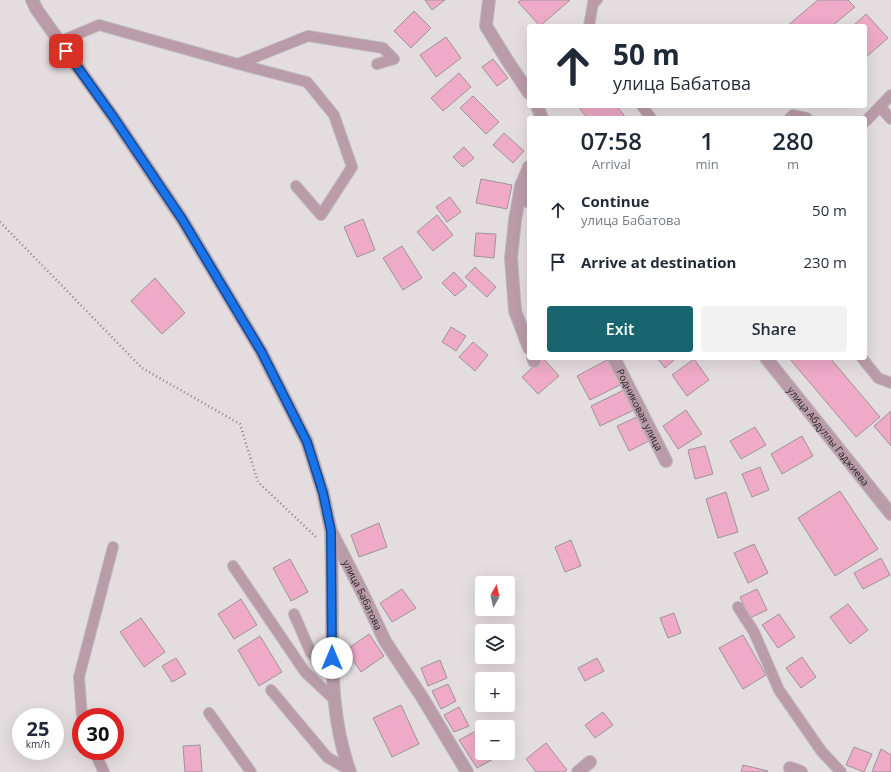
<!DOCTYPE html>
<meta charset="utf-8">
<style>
body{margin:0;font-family:"Open Sans",sans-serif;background:#f2f2f3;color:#1f2937;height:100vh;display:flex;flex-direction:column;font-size:15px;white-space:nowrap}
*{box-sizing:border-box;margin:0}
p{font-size:13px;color:#747a83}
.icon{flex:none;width:22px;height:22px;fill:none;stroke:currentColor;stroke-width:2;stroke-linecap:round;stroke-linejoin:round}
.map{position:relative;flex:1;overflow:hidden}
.details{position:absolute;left:527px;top:116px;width:340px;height:244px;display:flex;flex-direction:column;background:#fff;border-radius:4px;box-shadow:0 4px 16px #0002}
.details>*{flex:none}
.top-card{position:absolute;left:527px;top:24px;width:340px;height:84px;border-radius:4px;box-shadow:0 4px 16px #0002;background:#fff;color:#1f2937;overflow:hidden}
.needle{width:26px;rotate:8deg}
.tools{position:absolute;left:475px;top:576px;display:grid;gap:8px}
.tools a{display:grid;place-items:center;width:40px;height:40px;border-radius:4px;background:#fff;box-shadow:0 4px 16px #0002;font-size:20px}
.speed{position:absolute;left:12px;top:708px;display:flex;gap:8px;font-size:20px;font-weight:700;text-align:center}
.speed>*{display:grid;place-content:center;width:52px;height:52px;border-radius:50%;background:#fff;box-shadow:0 4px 16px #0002;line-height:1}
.speed small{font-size:10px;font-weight:400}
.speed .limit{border:6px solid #d22;background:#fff;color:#111}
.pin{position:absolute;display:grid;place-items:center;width:34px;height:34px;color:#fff;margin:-17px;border-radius:8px;box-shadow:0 2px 6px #0006}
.me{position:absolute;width:44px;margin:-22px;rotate:0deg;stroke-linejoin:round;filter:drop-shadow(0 0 3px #0008)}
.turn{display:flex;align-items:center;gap:14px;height:84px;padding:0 20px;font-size:18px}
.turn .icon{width:52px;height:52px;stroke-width:2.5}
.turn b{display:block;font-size:28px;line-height:34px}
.eta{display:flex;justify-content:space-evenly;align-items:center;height:68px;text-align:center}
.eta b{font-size:24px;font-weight:600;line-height:28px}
.primary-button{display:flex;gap:8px;margin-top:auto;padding:8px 20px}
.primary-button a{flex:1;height:46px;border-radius:4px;background:#19656f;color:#fff;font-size:16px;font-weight:600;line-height:46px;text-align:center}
.primary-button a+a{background:#f2f2f3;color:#1f2937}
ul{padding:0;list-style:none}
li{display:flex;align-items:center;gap:12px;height:52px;padding:0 20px}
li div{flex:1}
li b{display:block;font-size:15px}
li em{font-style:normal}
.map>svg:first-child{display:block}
.building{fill:#efaac7;stroke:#9b9597}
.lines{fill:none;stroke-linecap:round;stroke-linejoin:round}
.service-casing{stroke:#beb8bb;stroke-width:12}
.minor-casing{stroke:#beb8bb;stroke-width:14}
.path{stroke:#878385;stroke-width:2.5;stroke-dasharray:1 3;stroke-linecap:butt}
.service{stroke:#ba9ca8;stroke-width:10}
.minor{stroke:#ba9ca8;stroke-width:12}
.route-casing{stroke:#114b97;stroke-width:10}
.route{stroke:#1a73e8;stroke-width:7}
.labels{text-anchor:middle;stroke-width:3;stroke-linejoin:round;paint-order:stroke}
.street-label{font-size:10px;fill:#272526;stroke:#fff}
</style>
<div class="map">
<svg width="891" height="772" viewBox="0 0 891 772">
<rect width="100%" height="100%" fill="#e4dde0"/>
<g class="building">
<path d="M425 0H445L432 10Z"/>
<path d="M521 0H570L540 26 518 2Z"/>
<path d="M818 0H848L855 7 832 26H787Z"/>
<path d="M414 11 431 28 411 48 394 31Z"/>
<path d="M866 14 888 38 865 58V26H853Z"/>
<path d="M446 37 461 58 436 77 420 55Z"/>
<path d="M493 59 508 78 497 86 482 67Z"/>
<path d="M459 73 471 87 443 111 431 98Z"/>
<path d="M473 96 499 122 486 134 460 108Z"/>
<path d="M578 106H617L626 118H587Z"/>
<path d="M504 133 524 151 513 163 493 145Z"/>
<path d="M464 147 474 158 463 167 453 157Z"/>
<path d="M481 179 512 185 507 209 476 203Z"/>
<path d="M450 197 461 212 447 222 436 207Z"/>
<path d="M437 215 453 235 433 251 417 232Z"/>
<path d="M363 219 375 250 357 257 344 227Z"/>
<path d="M476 233 496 234 494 258 474 256Z"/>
<path d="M402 246 422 278 403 290 383 258Z"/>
<path d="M475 267 496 287 487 297 465 277Z"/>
<path d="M454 272 467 286 455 296 442 283Z"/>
<path d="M155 278 185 313 162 334 131 301Z"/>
<path d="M451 327 466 336 456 351 442 342Z"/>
<path d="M473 342 488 355 475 371 459 357Z"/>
<path d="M543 358 559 376 538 394 522 377Z"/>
<path d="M657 358H676L665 368Z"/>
<path d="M789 358H830L880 417 856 437Z"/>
<path d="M609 359 622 384 590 400 577 376Z"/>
<path d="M694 359 709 380 687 396 672 375Z"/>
<path d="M624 390 634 410 600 426 591 406Z"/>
<path d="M686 410 702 434 678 449 663 426Z"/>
<path d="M891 411V446L874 426Z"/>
<path d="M637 417 649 441 629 451 617 426Z"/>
<path d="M755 427 766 445 741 459 730 441Z"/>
<path d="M802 436 813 456 782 474 771 454Z"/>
<path d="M705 446 713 474 695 479 688 450Z"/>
<path d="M760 467 769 490 752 497 742 474Z"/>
<path d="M840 491 878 549 835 576 798 518Z"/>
<path d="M726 492 738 532 718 538 706 499Z"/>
<path d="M379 523 387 547 359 557 351 535Z"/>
<path d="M571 540 581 566 565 572 555 547Z"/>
<path d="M754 544 768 573 748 583 734 553Z"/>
<path d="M881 558 890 575 863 589 854 573Z"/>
<path d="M290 559 308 592 291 601 273 568Z"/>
<path d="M402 589 416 608 392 622 380 603Z"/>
<path d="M757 589 767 610 750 618 740 597Z"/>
<path d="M241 599 257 625 234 639 218 614Z"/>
<path d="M848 604 868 630 850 644 830 617Z"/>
<path d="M674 613 681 633 668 638 660 618Z"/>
<path d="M779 614 795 637 778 648 762 625Z"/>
<path d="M141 618 165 652 144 667 120 632Z"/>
<path d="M369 634 384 656 361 672 346 650Z"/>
<path d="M743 635 766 675 743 689 719 648Z"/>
<path d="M260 636 282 672 259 686 238 650Z"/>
<path d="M802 657 816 677 801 688 786 668Z"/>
<path d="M176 658 186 674 172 682 162 666Z"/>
<path d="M597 658 604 671 585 681 578 668Z"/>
<path d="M440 660 447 678 428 686 421 668Z"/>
<path d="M448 684 456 701 441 709 432 691Z"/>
<path d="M401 705 419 744 392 757 373 718Z"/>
<path d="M459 707 469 726 454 732 444 715Z"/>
<path d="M603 712 613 725 595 738 585 725Z"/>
<path d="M478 730 482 736V753H492L495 758 477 768 459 740Z"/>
<path d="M546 743 567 770 564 772H536L526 759Z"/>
<path d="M200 745 202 772H185L183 746Z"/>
<path d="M854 747 872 754 864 772 846 765Z"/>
<path d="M881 749 891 755V772H872Z"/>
<path d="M743 765 768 771 767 772H741Z"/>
</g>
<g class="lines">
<g class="service-casing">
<g id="service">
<path d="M589 26 593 3 597 0"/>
<path d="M59 42 99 25 238 64 308 36 383 48 394 59 377 64"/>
<path d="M238 64 307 82 334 115 352 167 321 215 296 186"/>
<path d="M642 106 651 118"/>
<path d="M880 107 891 119"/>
<path d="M790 118 793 115 807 118"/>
<path d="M865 122 891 95"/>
<path d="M862 358 878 378 891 383"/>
<path d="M233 566 305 672 334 699"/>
<path d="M738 607 754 632 779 690 822 752 841 772"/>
<path d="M294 614 311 653 332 674"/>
<path d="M271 690 327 757 349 770"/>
<path d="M209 713 251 772"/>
<path d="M82 717 79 677 113 547"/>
<path d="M94 751 104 772"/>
</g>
</g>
<g class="minor-casing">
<g id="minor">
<path id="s1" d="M32 0 37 10 114 118 182 219 261 351 307 442 323 493 331 531 362 592 385 641 422 697 467 772"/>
<path d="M489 0 486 26 507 60 529 93"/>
<path d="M537 106 542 118"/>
<path d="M529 167 521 186 529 202"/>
<path d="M521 186 515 220 511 258 515 311 529 348"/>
<path d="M533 358 534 361"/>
<path id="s2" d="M614 358 666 461"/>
<path id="s3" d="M766 358 891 514"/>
<path d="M331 533C332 565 332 596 332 628 332 677 333 725 350 772"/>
<path d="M790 768 801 772"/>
<path d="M578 772 590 762"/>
</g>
</g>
<path class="path" d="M0 222 142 368 240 424 258 482 317 538"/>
<use href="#service" class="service"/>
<use href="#minor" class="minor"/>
</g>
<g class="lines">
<g class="route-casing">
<path id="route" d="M66 51 114 118 182 219 261 351 307 442 323 493 331 531 332 658"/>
</g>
<use href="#route" class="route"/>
</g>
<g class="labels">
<g class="street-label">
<text dy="4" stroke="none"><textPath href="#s2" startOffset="58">Родниковая улица</textPath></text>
<text dy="4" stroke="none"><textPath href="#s3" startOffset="100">улица Абдуллы Гаджиева</textPath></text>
<text dy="4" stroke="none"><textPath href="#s1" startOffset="685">улица Бабатова</textPath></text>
</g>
</g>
</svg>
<div class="tools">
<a><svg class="needle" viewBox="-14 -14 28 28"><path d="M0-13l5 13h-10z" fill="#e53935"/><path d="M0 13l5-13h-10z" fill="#747a83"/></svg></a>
<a><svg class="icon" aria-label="layers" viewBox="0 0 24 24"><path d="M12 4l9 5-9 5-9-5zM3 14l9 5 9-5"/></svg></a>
<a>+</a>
<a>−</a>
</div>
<div class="speed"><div>25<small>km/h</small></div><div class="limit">30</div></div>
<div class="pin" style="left:66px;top:51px;background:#d93025"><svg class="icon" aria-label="arrive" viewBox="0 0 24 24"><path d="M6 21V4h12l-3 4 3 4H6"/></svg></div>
<svg class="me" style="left:332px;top:658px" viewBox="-20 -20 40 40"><circle r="19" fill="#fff"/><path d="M0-13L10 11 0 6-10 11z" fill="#1a73e8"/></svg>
<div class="top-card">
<div class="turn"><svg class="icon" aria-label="ahead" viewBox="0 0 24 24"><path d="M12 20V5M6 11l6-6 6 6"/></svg><div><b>50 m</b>улица Бабатова</div></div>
</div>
<section class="details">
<div class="eta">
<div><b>07:58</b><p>Arrival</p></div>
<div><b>1</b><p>min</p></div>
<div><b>280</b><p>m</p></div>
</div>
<ul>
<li><svg class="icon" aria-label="ahead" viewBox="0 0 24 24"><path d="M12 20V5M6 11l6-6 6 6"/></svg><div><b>Continue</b><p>улица Бабатова</p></div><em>50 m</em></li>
<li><svg class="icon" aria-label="arrive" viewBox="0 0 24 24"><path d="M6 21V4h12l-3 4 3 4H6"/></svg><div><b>Arrive at destination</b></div><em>230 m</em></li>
</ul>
<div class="primary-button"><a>Exit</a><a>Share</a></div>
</section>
</div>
